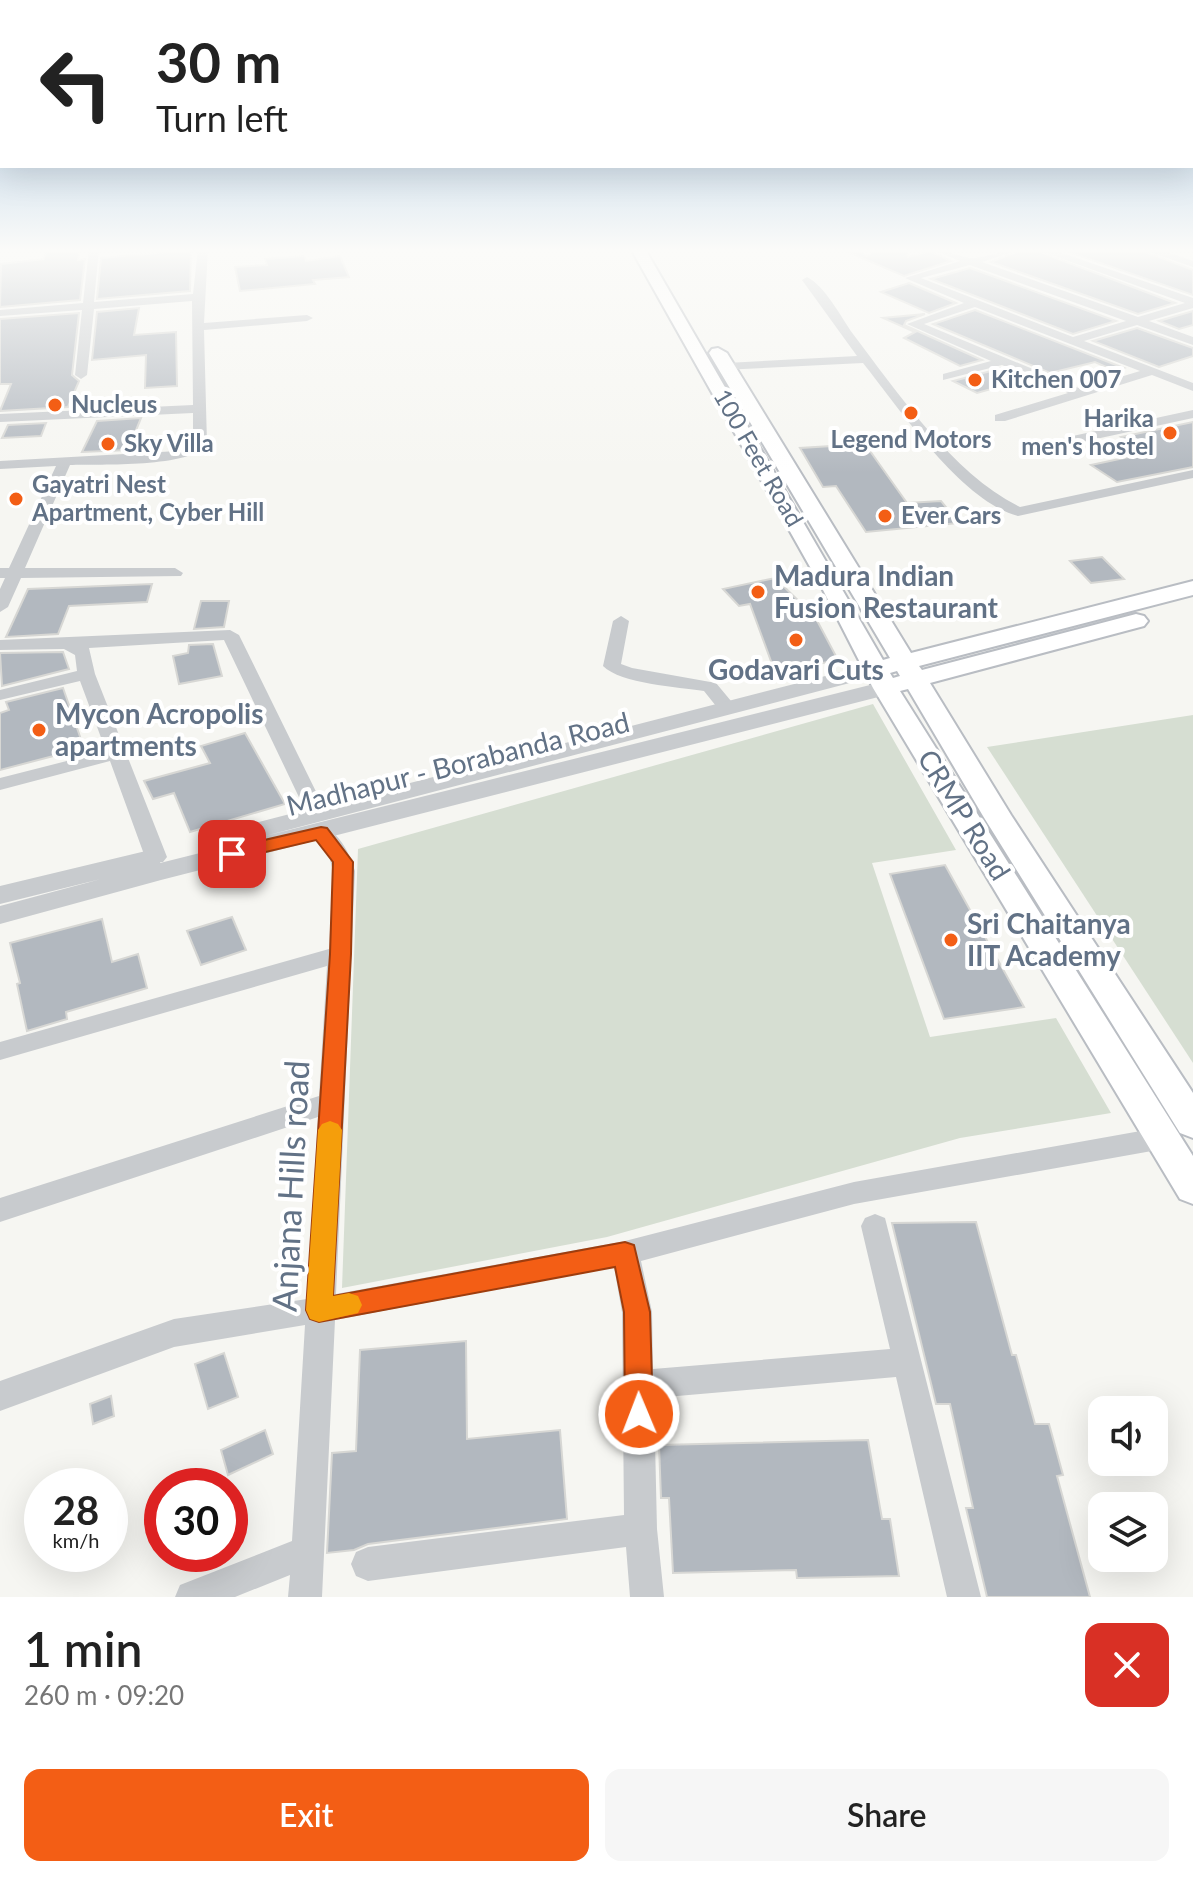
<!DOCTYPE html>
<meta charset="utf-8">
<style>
body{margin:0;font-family:Lato,sans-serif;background:#f6f6f6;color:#222;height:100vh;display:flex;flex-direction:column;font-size:30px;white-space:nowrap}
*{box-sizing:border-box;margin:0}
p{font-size:26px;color:#767676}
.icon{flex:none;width:44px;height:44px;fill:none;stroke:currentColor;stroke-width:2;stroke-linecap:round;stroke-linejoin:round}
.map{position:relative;height:1597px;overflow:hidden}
.details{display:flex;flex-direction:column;background:#fff;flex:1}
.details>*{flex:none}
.top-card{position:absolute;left:0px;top:0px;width:1194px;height:168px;box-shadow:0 8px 32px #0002;background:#fff;color:#222;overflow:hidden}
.controls{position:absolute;left:1088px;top:1396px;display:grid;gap:16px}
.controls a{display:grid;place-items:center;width:80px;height:80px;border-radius:16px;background:#fff;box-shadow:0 8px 32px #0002;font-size:40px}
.speed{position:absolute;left:24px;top:1468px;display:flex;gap:16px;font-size:40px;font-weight:700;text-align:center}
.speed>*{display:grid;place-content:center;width:104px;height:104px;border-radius:50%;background:#fff;box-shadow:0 8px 32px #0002;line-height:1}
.speed small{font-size:20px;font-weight:400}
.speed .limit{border:12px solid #d22;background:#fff;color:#111}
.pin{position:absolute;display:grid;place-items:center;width:68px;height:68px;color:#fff;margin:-34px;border-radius:16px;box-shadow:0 4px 12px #0006}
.me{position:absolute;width:88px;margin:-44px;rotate:359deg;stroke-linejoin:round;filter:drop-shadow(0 0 6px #0008)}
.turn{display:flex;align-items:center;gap:28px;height:168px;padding:0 24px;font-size:36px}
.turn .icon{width:104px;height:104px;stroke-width:2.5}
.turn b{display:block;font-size:56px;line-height:68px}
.round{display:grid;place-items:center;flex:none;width:84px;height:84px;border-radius:16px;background:#f6f6f6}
.overview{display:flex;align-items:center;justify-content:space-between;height:136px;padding:0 24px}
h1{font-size:48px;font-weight:600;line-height:60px}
.button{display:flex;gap:16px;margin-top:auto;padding:16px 24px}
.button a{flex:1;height:92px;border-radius:16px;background:#f35e15;color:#fff;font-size:32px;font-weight:600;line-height:92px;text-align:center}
.button a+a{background:#f6f6f6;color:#222}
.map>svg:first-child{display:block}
.green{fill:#d6ded2}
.building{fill:#b2b8bf;stroke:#d7d7d4;stroke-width:2}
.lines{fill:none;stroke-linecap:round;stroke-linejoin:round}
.secondary-casing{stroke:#b9bdc3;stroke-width:4}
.minor{fill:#c8cbce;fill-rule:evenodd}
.tertiary{fill:#c8cbce;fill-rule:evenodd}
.secondary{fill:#fff;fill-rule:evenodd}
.route{fill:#f35e15;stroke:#9e3d0e;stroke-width:2}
.slow{fill:#f59e0b}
.poi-dot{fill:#f35e15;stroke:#fff;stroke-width:3}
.labels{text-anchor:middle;stroke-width:8;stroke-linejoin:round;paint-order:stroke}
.far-poi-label{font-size:24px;font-weight:bold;fill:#627286;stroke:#fff;text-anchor:start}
.far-street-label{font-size:24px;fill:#627286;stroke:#fff}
.poi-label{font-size:28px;font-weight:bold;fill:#627286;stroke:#fff;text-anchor:start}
.street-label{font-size:28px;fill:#627286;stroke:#fff}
.near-street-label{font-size:34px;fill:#627286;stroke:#fff}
</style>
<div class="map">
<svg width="1193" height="1597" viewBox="0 0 1193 1597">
<rect width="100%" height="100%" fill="#f6f6f2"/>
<g class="green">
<path d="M873 704 956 850 872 863 930 1037 1056 1018 1111 1113 960 1138 607 1237 342 1288 358 849Z"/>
<path d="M1193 715V1063L987 747Z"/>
</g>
<g class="building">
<path d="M70 249H80L78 260 85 259 80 300 0 307 1 264 44 259 46 251Z"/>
<path d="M841 249H858L867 256 877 249H907L908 257 930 251 951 261 904 276Z"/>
<path d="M1025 249H1032L1175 303 1138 314 991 262Z"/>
<path d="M1060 249H1138L1193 270V295Z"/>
<path d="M191 250 190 291 97 299 101 258Z"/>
<path d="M304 256 306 261 340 256 349 277 313 280 315 284 240 291 235 267 267 265 265 259Z"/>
<path d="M970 268 1116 321 1073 334 931 279Z"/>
<path d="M909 283 956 303 929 313 881 292Z"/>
<path d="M139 308 134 335 176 332 177 386 145 388 146 355 92 360 97 312Z"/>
<path d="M975 310 1124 368 1115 371 1095 362 1050 373 933 324Z"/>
<path d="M1193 311V325L1179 329 1159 321Z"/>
<path d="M79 313 72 375 79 381 68 407 0 411 11 384H0V319Z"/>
<path d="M925 314 906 321 904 325 982 360 960 366 904 338 915 332 883 318Z"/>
<path d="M1137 328 1193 348V356L1159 367 1093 341Z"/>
<path d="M1002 368 1027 379 977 393 953 381Z"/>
<path d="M141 418 128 450 82 452 97 421Z"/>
<path d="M1193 422V467L1117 482 1091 465 1138 455 1117 443 1127 441 1121 437Z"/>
<path d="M46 423 41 436 2 438 8 425Z"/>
<path d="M865 444 907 503 941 501 959 523 866 532 836 486 823 487 800 448Z"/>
<path d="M1102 557 1124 579 1091 583 1070 561Z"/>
<path d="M775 578 809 611H812L838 660 775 672 750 604 739 606 723 589Z"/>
<path d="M152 584 147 602 69 606 58 634 6 637 28 589Z"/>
<path d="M201 601H229L224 627 194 629Z"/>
<path d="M213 644 222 676 179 684 173 656 188 653 189 645Z"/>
<path d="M63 652 69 669 2 686 0 653Z"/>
<path d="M63 688 84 748 0 770V713L9 710 6 702Z"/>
<path d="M245 733 285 804 190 832 174 793 153 799 144 781 210 763 201 746Z"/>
<path d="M945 865 1024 1007 944 1019 890 874Z"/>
<path d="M232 917 246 950 201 965 187 931Z"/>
<path d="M102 919 112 962 138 954 147 988 66 1012 67 1019 27 1031 17 984 20 983 10 943Z"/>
<path d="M976 1222 1012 1355H1016L1035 1424H1049L1063 1475 1057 1476 1090 1597H987L966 1508H973L950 1404H936L892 1223Z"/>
<path d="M466 1341 467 1439 560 1430 567 1519 368 1544 354 1550 327 1553 332 1453 356 1451 360 1350Z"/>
<path d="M224 1353 238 1397 208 1409 195 1364Z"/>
<path d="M111 1396 114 1416 93 1424 90 1404Z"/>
<path d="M265 1430 273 1454 228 1475 221 1450Z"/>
<path d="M868 1440 882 1519H890L899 1576 797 1578 796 1570 673 1573 669 1498H661L659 1445Z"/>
</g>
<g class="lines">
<g class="secondary-casing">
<path id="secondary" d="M631 249H645L883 660 890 658 709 353 712 349 718 348 727 353 911 653 1193 581V595L919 666 922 670 1136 614 1144 616 1148 621 1144 626 930 683 1011 815 1193 1093V1138L1180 1133 983 816 908 689 900 691 1193 1156V1204L1180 1199 873 688 823 590ZM897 671 900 676 893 678 890 673Z"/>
</g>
<g class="minor">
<path d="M89 249H99L94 302 193 294 198 249H208L204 323 307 315 313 318 307 321 204 330 207 444C193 468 99 464 70 465L25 568H175L183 573 181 576 21 578 8 607 0 612V589L5 578H0V568H9L56 466 0 469V461L178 451 193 444V413L0 422V414L193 405 192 301 94 309 87 375 81 379 75 375 82 310 0 316V310L83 303Z"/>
<path d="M874 249 866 253 861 250V249Z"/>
<path d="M931 249C946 249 956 256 970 258 983 259 1005 249 1022 249L982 262 1138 317 1185 303 1035 249H1050L1193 298V308L1149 321 1193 337V345L1137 325 1084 341 1193 383V391L1152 375 1005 421H995V415L1068 393 1002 365 943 380V374L991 361 907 324 964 303 905 278 960 261ZM970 265 1126 321 1073 337 921 278ZM975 307 1140 371 1081 389 924 324Z"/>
<path d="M1141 249H1157L1193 261V267Z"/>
<path d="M807 277C825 286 841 317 853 334 897 392 954 475 1020 507L1193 470V478L1018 516C961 501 899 408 863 363L722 370V364L726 363 857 356 802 280Z"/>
<path d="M1193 410V418L1031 453 1024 449 1031 445Z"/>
<path d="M621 616 629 621 621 664 632 668 716 683 736 707 734 711H720L704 691C678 687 621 684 603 666L613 621Z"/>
<path d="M230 630 239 635 327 814 324 819H310L307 814 224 640 89 648 95 674 167 857 163 862H149L145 857 110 761 0 790V778L106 751 80 681 0 700V690L77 671 75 655 64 649 0 650V640Z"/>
<path d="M321 826C339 831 350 854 355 871L336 1294 625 1241 854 1182 1163 1127 1172 1131 1176 1138 1172 1145 1163 1149 854 1204 641 1261 652 1312 653 1369 890 1349 861 1226 865 1218 875 1214 885 1218 981 1597H947L896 1377 654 1398 657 1529 664 1597H630L626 1547 368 1581 356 1576 351 1564 356 1552 368 1547 624 1515 622 1312 614 1267 335 1320 322 1597H288L290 1575 235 1597H175L180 1585 292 1541 305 1325 174 1347 0 1411V1381L174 1319 307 1299 318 1117 0 1222V1198L319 1096 327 966 0 1060V1042L329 949 333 871 329 856 311 833Z"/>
</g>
<path class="tertiary" d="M876 663 887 669 884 674 261 837 886 681 897 688 894 693 161 880 0 924V906L101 879 0 904V886L150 850 159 852 163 858 160 863 212 850 204 848 201 842 204 836Z"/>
<use href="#secondary" class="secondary"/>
</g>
<linearGradient id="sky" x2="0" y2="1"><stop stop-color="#99bedf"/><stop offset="0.53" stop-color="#fbfbf9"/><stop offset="1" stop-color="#fbfbf9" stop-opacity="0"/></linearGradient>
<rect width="1193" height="473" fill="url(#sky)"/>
<path class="route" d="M321 827 327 828 353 862 351 954 333 1296 625 1242 634 1245 650 1312 653 1414 649 1424 639 1428 629 1424 625 1414 624 1312 615 1267 319 1322 310 1319 306 1310 330 954 333 862 316 840 232 860 222 854 225 849Z"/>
<path class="slow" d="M330 1121 338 1124 342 1130 333 1296 349 1293 358 1296 362 1305 358 1313 319 1322 310 1319 306 1310 318 1130 322 1124Z"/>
<g class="poi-dot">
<circle cx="975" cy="380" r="8"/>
<circle cx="55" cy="405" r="8"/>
<circle cx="911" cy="413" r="8"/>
<circle cx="1170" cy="433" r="8"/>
<circle cx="108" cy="444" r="8"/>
<circle cx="16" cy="499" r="8"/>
<circle cx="885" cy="516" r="8"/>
<circle cx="758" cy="592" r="8"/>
<circle cx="796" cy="640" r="8"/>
<circle cx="39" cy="730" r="8"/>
<circle cx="951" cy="940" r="8"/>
</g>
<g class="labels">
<g class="far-poi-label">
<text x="991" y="388">Kitchen 007</text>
<text x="71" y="413">Nucleus</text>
<text x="1154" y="427" text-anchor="end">Harika<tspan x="1154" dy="28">men's hostel</tspan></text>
<text x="911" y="448" text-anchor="middle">Legend Motors</text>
<text x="124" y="452">Sky Villa</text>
<text x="32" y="493">Gayatri Nest<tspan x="32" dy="28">Apartment, Cyber Hill</tspan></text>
<text x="901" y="524">Ever Cars</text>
</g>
<g class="far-street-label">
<text transform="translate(758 458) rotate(60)" y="8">100 Feet Road</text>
</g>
<g class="poi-label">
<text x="774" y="586">Madura Indian<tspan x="774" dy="32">Fusion Restaurant</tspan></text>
<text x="796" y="680" text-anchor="middle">Godavari Cuts</text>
<text x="55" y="724">Mycon Acropolis<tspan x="55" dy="32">apartments</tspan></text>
<text x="967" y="934">Sri Chaitanya<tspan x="967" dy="32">IIT Academy</tspan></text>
</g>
<g class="street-label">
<text transform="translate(458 764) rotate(-14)" y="10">Madhapur - Borabanda Road</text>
<text transform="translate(964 815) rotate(58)" y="10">CRMP Road</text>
</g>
<g class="near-street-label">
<text transform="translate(291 1186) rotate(-87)" y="12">Anjana Hills road</text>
</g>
</g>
</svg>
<div class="controls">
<a><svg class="icon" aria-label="sound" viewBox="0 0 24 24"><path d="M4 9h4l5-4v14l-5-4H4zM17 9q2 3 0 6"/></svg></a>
<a><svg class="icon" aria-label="layers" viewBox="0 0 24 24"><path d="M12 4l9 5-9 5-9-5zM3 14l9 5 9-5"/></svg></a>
</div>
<div class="speed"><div>28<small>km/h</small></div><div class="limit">30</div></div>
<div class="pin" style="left:232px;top:854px;background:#d93025"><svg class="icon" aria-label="arrive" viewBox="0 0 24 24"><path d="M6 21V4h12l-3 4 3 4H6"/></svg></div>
<svg class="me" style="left:639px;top:1414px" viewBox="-20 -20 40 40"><circle r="17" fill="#f35e15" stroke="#fff" stroke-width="3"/><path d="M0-11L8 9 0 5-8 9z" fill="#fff"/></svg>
<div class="top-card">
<div class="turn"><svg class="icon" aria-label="left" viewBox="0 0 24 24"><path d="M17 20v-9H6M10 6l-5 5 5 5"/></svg><div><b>30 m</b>Turn left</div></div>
</div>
</div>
<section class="details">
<div class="overview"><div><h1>1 min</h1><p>260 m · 09:20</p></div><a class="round" style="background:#d93025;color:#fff"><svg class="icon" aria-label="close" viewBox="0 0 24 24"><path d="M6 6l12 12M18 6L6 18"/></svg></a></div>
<div class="button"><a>Exit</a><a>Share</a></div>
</section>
